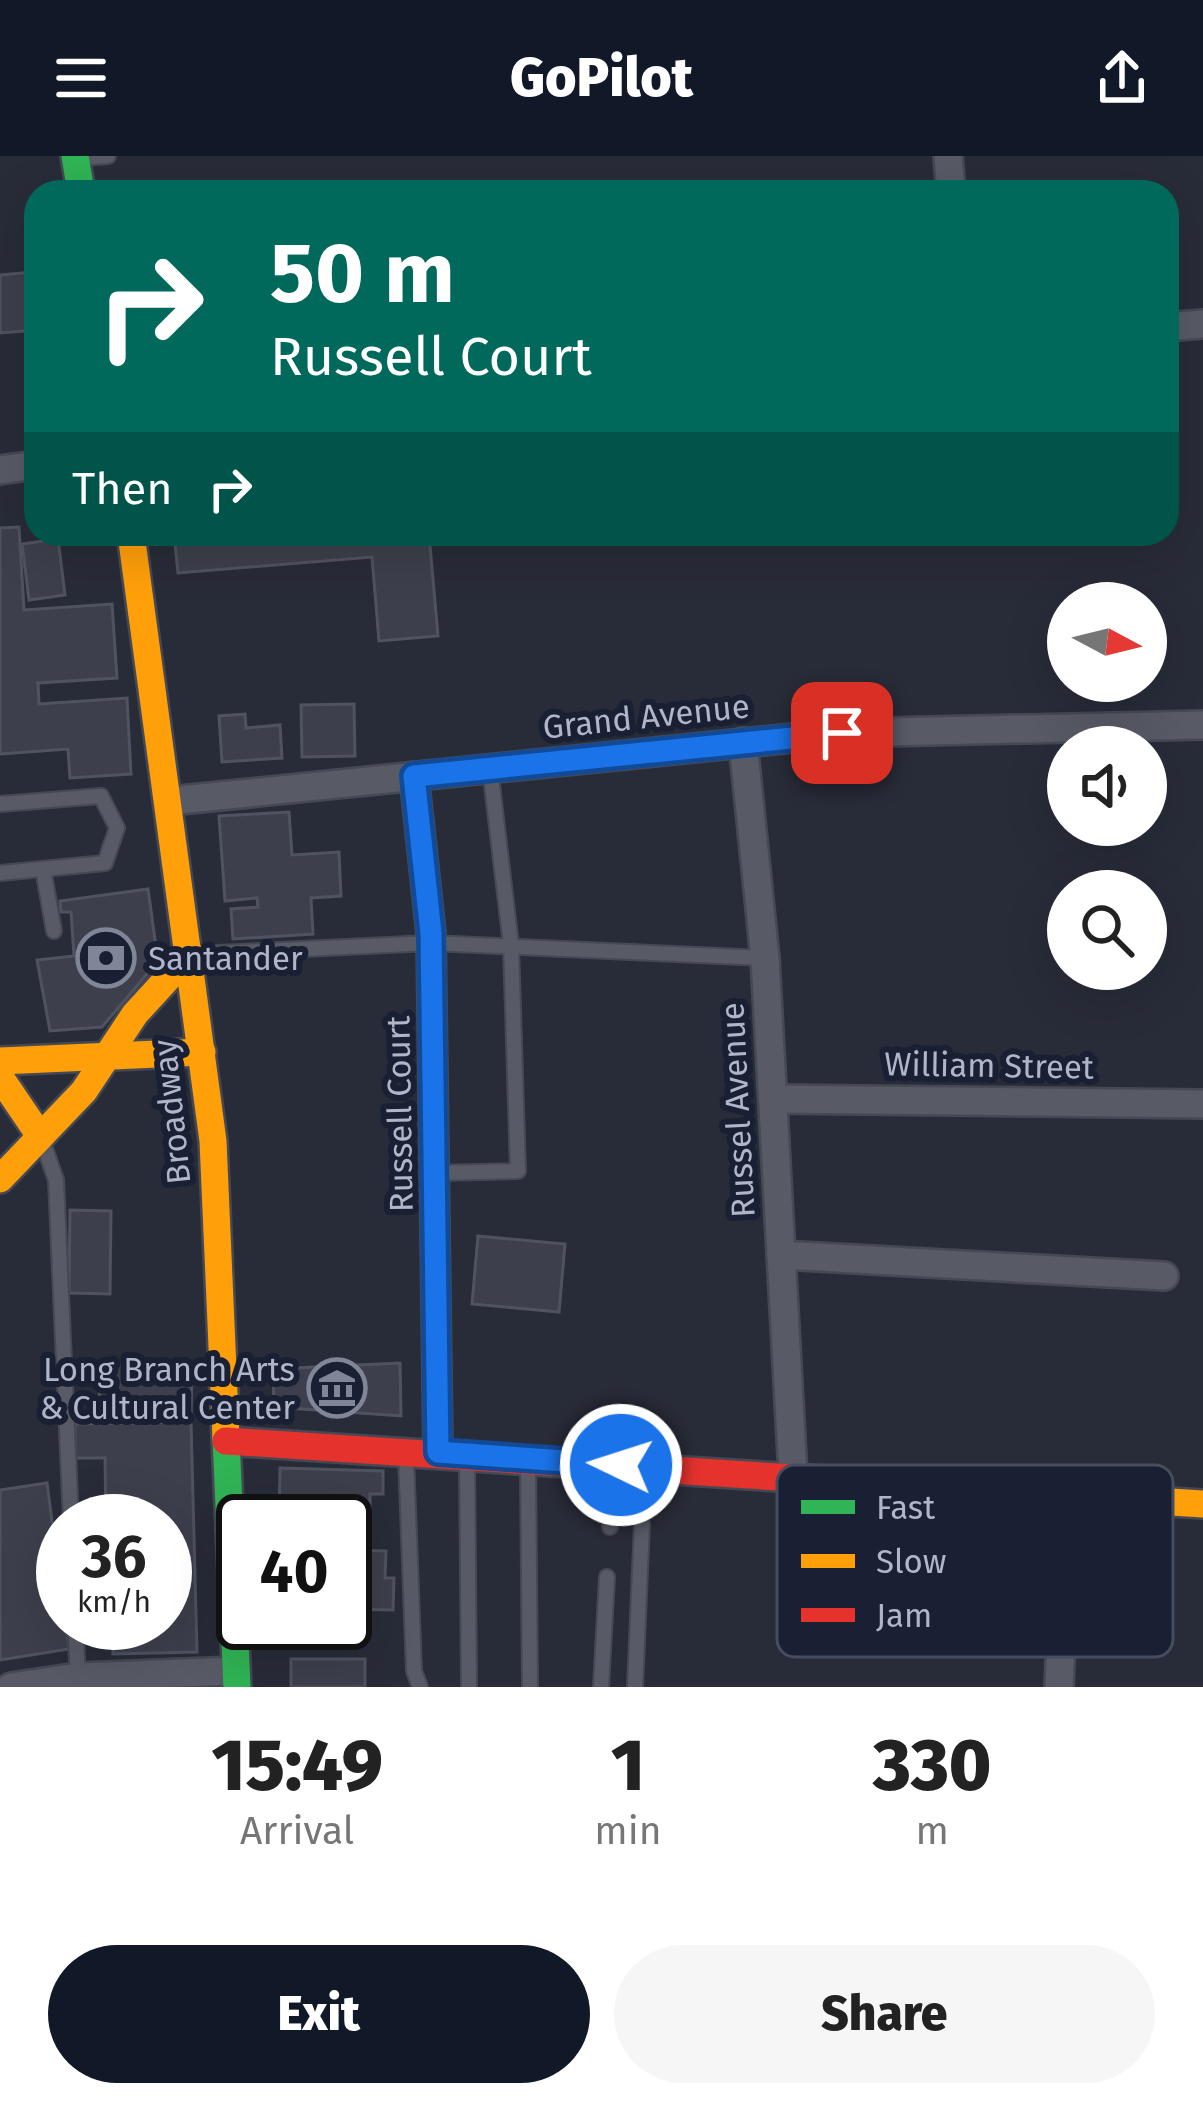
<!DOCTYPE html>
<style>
body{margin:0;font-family:"Fira Sans",sans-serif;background:#f6f6f6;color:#222;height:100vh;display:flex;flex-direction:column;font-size:45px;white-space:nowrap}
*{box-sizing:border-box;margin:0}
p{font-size:39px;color:#767676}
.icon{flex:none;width:66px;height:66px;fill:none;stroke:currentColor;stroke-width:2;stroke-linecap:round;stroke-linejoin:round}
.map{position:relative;height:1531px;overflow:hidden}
.details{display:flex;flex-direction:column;background:#fff;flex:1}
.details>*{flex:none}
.hud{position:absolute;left:24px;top:24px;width:1155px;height:366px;border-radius:36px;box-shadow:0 12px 48px #0002;background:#00695c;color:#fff;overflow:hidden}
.needle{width:78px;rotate:97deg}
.tools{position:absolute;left:1047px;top:426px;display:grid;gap:24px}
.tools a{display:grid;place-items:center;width:120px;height:120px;border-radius:50%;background:#fff;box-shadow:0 12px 48px #0002;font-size:60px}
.speed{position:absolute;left:36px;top:1338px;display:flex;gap:24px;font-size:60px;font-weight:700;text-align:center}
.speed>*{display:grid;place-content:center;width:156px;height:156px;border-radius:50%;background:#fff;box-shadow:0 12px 48px #0002;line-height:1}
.speed small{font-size:30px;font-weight:400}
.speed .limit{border:6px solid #111;border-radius:18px;background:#fff;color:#111}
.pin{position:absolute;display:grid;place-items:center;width:102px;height:102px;color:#fff;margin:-51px;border-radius:24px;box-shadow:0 6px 18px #0006}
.me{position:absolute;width:132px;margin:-66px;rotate:274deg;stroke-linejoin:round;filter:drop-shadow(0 0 9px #0008)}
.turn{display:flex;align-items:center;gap:42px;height:252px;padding:0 48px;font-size:54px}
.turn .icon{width:156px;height:156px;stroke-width:2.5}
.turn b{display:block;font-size:84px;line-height:102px}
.then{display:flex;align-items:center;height:114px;padding:0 48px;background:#0003;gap:24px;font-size:45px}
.eta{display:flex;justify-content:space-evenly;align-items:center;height:204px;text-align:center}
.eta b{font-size:72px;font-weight:800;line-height:84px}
.primary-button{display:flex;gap:24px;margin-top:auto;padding:24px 48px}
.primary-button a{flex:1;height:138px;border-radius:72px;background:#111827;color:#fff;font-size:48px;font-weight:800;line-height:138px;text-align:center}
.primary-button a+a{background:#f6f6f6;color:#222}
header{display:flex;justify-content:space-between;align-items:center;height:156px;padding:0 48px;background:#111827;color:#fff;font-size:54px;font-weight:800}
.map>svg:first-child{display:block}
.building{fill:#3d404c;stroke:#4f5360;stroke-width:3}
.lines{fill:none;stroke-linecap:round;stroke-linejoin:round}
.lane-casing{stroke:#454954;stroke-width:18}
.street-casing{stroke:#454954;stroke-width:32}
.fast-casing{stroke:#454954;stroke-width:32}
.slow-casing{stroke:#454954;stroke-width:32}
.jam-casing{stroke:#454954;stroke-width:32}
.lane{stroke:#585a66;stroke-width:14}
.street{stroke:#585a66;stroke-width:27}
.fast{stroke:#30b455;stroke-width:27}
.slow{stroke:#ff9f0a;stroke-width:27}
.jam{stroke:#e5322d;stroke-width:27}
.route-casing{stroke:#114b97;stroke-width:30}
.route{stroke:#1a73e8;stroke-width:21}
.labels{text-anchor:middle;stroke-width:12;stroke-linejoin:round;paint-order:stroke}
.street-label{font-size:33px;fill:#b0b6ca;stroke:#1a2033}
.poi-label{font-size:33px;fill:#b0b6ca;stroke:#1a2033;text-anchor:start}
.key{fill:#1a2033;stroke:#474d60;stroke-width:3}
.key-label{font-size:33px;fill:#b0b6ca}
</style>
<header><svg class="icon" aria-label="menu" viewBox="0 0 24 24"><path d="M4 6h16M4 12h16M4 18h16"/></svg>GoPilot<svg class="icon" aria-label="share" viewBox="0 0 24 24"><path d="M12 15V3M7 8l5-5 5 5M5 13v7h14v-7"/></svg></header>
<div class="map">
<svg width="1203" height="1531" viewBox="0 0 1203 1531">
<rect width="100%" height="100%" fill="#282c38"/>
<g class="building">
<path d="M35 116 36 174 0 177V119Z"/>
<path d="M19 371 24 454 112 448 117 522 38 527 39 548 127 542 131 618 70 622 68 593 0 598V372Z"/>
<path d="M174 378H429L438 480 379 485 372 401 178 417Z"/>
<path d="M58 383 65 439 29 444 22 388Z"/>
<path d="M354 548 355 600 302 601 301 549Z"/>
<path d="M245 558 246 572 280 569 282 602 222 606 219 560Z"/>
<path d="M289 656 292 699 339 696 341 740 311 742 313 778 233 783 231 753 258 751 257 742 225 745 219 660Z"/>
<path d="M148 733 158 805 102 871 50 875 37 804 74 800 71 756H61L60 745Z"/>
<path d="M70 1054 111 1055 110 1138 69 1137Z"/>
<path d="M478 1080 565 1088 559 1156 472 1148Z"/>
<path d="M400 1207 401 1260 274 1251 273 1213Z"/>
<path d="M100 1209 192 1211 191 1261 99 1260Z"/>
<path d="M191 1266 197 1496 113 1498 112 1467H165V1365H106L105 1302H75V1268Z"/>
<path d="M280 1312 383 1315V1338H370V1365H349L348 1394 386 1395 385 1422H394L393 1454 345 1453V1365H279Z"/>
<path d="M47 1327 69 1493 0 1504V1334Z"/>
<rect x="291" y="1503" width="74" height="28"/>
</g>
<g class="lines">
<g class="lane-casing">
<g id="lane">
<path d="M81 2 108 0"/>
<path d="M0 648 101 640 117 672 105 707 0 717"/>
<path d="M43 713 54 775"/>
<path d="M195 798 431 787 765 802"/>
<path d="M42 984 56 1024 71 1365"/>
<path d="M437 1017 518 1015 511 789 490 612"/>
<path d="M406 1300 414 1515 420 1531"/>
<path d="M467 1302 469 1531"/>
<path d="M528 1308 530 1531"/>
<path d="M621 1315V1330L642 1368 635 1531"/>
<path d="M610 1371 613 1357 636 1348"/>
<path d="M75 1467 78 1521"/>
<path d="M601 1531 607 1421"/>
</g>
</g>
<g class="street-casing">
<g id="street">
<path d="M948 0 951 36"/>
<path d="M1167 171 1203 168"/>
<path d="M0 314 36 309"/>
<path d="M743 586 765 802 793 1319"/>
<path d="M414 620 431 777 438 1296"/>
<path d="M170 645 842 577 1203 569"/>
<path d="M773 943 1203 948"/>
<path d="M781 1099 1164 1120"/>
<path d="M11 1531 78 1521 236 1515"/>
<path d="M1059 1531 1067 1340"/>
</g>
</g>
<g class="fast-casing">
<g id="fast">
<path d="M75 0 81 36"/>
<path d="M226 1282 237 1531"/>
</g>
</g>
<g class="slow-casing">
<g id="slow">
<path d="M131 378 213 985 226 1282"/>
<path d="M0 905 202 896"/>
<path d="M0 921 40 980"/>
<path d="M0 1023 84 935 135 858 190 798"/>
<path d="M824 1324 1203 1348"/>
</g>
</g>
<g class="jam-casing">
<path id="jam" d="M226 1285 824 1324"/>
</g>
<use href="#lane" class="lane"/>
<use href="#street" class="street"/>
<use href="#fast" class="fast"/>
<use href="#slow" class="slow"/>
<use href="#jam" class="jam"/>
</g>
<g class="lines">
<g class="route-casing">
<path id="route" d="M621 1309 438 1296 431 777 414 620 842 577"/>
</g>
<use href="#route" class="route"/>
</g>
<defs>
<g id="bank-ring" transform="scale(3)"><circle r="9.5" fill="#1a2033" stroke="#808697" stroke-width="1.5"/><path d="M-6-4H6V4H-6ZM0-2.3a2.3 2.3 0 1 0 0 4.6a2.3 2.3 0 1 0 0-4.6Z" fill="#808697"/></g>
<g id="museum-ring" transform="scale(3)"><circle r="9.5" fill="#1a2033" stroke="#808697" stroke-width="1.5"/><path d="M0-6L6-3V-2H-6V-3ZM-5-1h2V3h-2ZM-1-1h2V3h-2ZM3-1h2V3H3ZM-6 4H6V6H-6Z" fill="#808697"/></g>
</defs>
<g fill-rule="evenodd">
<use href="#bank-ring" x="106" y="802"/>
<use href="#museum-ring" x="337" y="1232"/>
</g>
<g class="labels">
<g class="street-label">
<text transform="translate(646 560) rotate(-6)" y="12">Grand Avenue</text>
<text transform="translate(989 909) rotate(1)" y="12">William Street</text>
<text transform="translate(737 954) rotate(-93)" y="12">Russel Avenue</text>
<text transform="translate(171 956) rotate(-96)" y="12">Broadway</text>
<text transform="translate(399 958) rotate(-91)" y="12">Russell Court</text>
</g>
<g class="poi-label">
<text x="148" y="814">Santander</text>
<text x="295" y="1225" text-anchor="end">Long Branch Arts<tspan x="295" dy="38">&amp; Cultural Center</tspan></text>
</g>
</g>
<rect x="777" y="1309" width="396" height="192" rx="18" class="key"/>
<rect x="801" y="1344" width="54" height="14" fill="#30b455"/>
<rect x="801" y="1398" width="54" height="14" fill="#ff9f0a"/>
<rect x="801" y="1452" width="54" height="14" fill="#e5322d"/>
<g class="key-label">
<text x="876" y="1363">Fast</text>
<text x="876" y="1417">Slow</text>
<text x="876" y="1471">Jam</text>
</g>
</svg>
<div class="tools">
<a><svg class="needle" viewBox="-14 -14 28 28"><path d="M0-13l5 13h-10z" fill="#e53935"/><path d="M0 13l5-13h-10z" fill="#767676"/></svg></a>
<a><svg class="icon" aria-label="sound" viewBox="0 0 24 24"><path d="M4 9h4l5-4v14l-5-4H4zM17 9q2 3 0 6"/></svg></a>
<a><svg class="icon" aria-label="search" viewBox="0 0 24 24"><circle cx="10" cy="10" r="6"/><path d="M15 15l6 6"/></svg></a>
</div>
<div class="speed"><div>36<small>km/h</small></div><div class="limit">40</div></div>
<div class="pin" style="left:842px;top:577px;background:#d93025"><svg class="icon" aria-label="arrive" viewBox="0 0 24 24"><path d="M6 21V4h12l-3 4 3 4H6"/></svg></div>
<svg class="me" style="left:621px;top:1309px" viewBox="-20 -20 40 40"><circle r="17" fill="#1a73e8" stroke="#fff" stroke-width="3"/><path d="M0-11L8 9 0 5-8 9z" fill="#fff"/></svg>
<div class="hud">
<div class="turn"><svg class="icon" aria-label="right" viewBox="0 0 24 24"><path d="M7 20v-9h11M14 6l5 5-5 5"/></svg><div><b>50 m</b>Russell Court</div></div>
<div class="then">Then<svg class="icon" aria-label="right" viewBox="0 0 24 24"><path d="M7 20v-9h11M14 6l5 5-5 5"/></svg></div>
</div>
</div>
<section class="details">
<div class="eta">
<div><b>15:49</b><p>Arrival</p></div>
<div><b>1</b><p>min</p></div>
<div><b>330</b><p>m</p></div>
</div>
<div class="primary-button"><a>Exit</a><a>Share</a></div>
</section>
